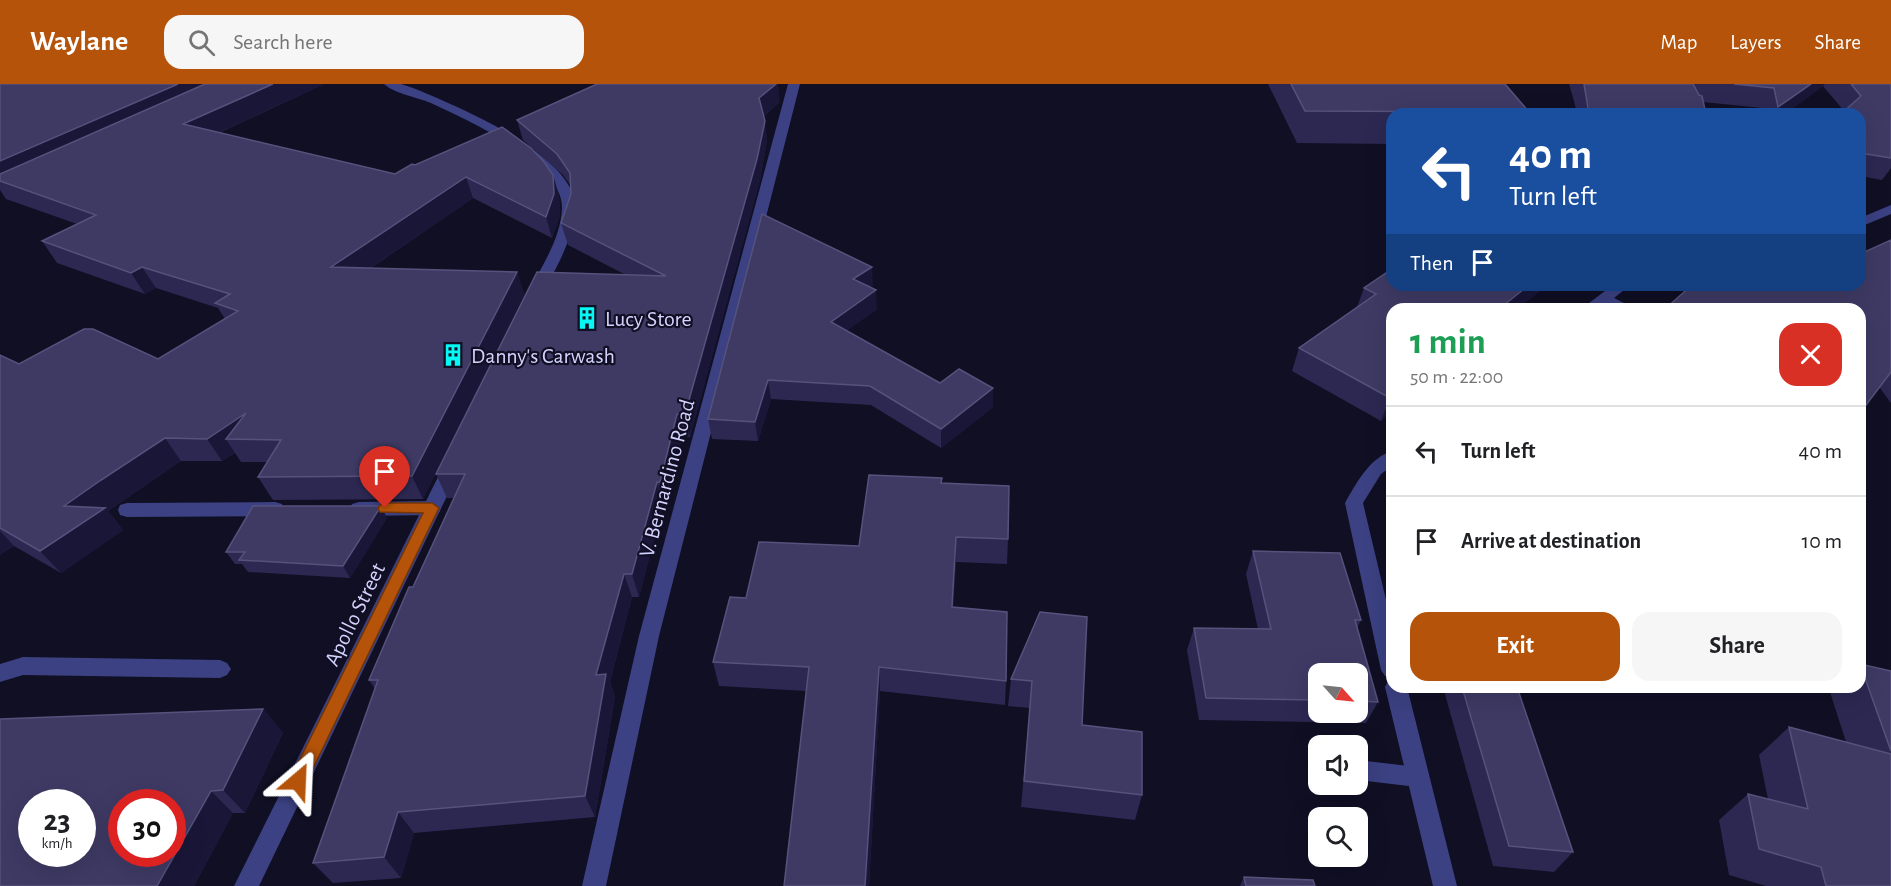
<!DOCTYPE html>
<meta charset="utf-8">
<style>
body{margin:0;font-family:"Alegreya Sans",sans-serif;background:#f6f6f6;color:#202124;height:100vh;display:flex;flex-direction:column;font-size:22px;white-space:nowrap}
*{box-sizing:border-box;margin:0}
p{font-size:20px;color:#757577}
.icon{flex:none;width:33px;height:33px;fill:none;stroke:currentColor;stroke-width:2;stroke-linecap:round;stroke-linejoin:round}
.map{position:relative;flex:1;overflow:hidden}
.sheet{position:absolute;left:1386px;top:219px;width:480px;height:390px;display:flex;flex-direction:column;background:#fff;border-radius:18px;box-shadow:0 6px 24px #0002}
.sheet>*{flex:none}
.banner{position:absolute;left:1386px;top:24px;width:480px;height:183px;border-radius:18px;box-shadow:0 6px 24px #0002;background:#1a4fa0;color:#fff;overflow:hidden}
.needle{width:39px;rotate:117deg}
.fabs{position:absolute;left:1308px;top:579px;display:grid;gap:12px}
.fabs a{display:grid;place-items:center;width:60px;height:60px;border-radius:12px;background:#fff;box-shadow:0 6px 24px #0002;font-size:30px}
.speed{position:absolute;left:18px;top:705px;display:flex;gap:12px;font-size:30px;font-weight:700;text-align:center}
.speed>*{display:grid;place-content:center;width:78px;height:78px;border-radius:50%;background:#fff;box-shadow:0 6px 24px #0002;line-height:1}
.speed small{font-size:15px;font-weight:400}
.speed .limit{border:9px solid #d22;background:#fff;color:#111}
.pin{position:absolute;display:grid;place-items:center;width:51px;height:51px;color:#fff;margin:-62px -26px;border-radius:50% 50% 50% 0;rotate:-45deg;box-shadow:0 0 6px #0007}
.pin .icon{rotate:45deg}
.me{position:absolute;width:66px;margin:-33px;rotate:26deg;stroke-linejoin:round;filter:drop-shadow(0 0 4px #0008)}
.turn{display:flex;align-items:center;gap:21px;height:126px;padding:0 24px;font-size:27px}
.turn .icon{width:78px;height:78px;stroke-width:2.5}
.turn b{display:block;font-size:42px;line-height:51px}
.then{display:flex;align-items:center;height:57px;padding:0 24px;background:#0003;gap:12px;font-size:22px}
.round{display:grid;place-items:center;flex:none;width:63px;height:63px;border-radius:18px;background:#f6f6f6}
.head{display:flex;align-items:center;justify-content:space-between;height:102px;padding:0 24px}
h1{font-size:36px;font-weight:700;line-height:45px;color:#1e9e55}
.button{display:flex;gap:12px;margin-top:auto;padding:12px 24px}
.button a{flex:1;height:69px;border-radius:18px;background:#b45309;color:#fff;font-size:24px;font-weight:700;line-height:69px;text-align:center}
.button a+a{background:#f6f6f6;color:#202124}
ul{padding:0;list-style:none}
li{display:flex;align-items:center;gap:18px;height:90px;padding:0 24px;border-top:2px solid #e0e0e0}
li div{flex:1}
li b{display:block;font-size:22px}
li em{font-style:normal}
header{display:flex;align-items:center;gap:36px;box-sizing:border-box;height:84px;padding:0 30px;background:#b45309;color:#fff}
header strong{font-size:28px}
nav{display:flex;gap:33px;margin-inline-start:auto;font-size:21px}
.search{width:420px;height:54px;background:#f6f6f6;display:flex;align-items:center;gap:15px;box-sizing:border-box;padding:0 21px;border-radius:18px;color:#757577;font-size:22px}
.map>svg:first-child{display:block}
.lines{fill:none;stroke-linecap:round;stroke-linejoin:round}
.lane{fill:#3b4182;fill-rule:evenodd}
.street{fill:#3b4182;fill-rule:evenodd}
.wall{fill:#2c2852;fill-rule:evenodd}
.shaded-wall{fill:#191638}
.building{fill:#3e3a64;stroke:#55527c;stroke-width:1.5;fill-rule:evenodd}
.route{fill:#b45309;stroke:#753606;stroke-width:1.5}
.labels{text-anchor:middle;stroke-width:4.5;stroke-linejoin:round;paint-order:stroke}
.poi-label{font-size:22px;fill:#d3d3fe;stroke:#100f24;text-anchor:start}
.street-label{font-size:22px;fill:#d3d3fe;stroke:#100f24}
</style>
<header>
<strong>Waylane</strong>
<div class="search"><svg class="icon" aria-label="search" viewBox="0 0 24 24"><circle cx="10" cy="10" r="6"/><path d="M15 15l6 6"/></svg>Search here</div>
<nav><a>Map</a><a>Layers</a><a>Share</a></nav>
</header>
<div class="map">
<svg width="1891" height="802" viewBox="0 0 1891 802">
<rect width="100%" height="100%" fill="#100f24"/>
<g class="lines">
<g class="lane">
<path d="M432 417 439 419 441 424 439 429 432 431 359 432 352 430 350 425 352 420 359 418Z"/>
<path d="M275 418 282 420 284 425 282 430 275 432 127 433 120 431 118 426 120 421 127 419Z"/>
<path d="M1358 676 1417 683 1425 686 1429 693 1425 700 1417 703 1358 696Z"/>
</g>
<g class="street">
<path d="M384 0H401L413 4C457 22 560 65 574 113 582 140 554 190 540 212L535 213 528 209C541 183 561 155 562 124 563 78 467 36 431 19 417 13 395 10 384 0Z"/>
<path d="M788 0H800L659 552 606 802H582L639 552Z"/>
<path d="M1891 121V130L1860 143V134Z"/>
<path d="M1613 201H1630L1614 214 1636 225H1616L1605 220 1598 225H1581Z"/>
<path d="M1392 367V382L1381 390 1363 419 1392 541V595L1385 592 1381 586 1345 419C1356 400 1369 374 1392 367Z"/>
<path d="M452 377 458 379 461 383 259 802H234L443 383 446 379Z"/>
<path d="M23 573 220 576 227 579 231 585 227 591 220 594 23 591 0 598V580Z"/>
<path d="M1392 595V603H1407L1457 802H1433L1385 603 1388 597Z"/>
</g>
</g>
<g class="wall">
<path d="M0 0H324L219 49 395 90 415 81 553 91 559 112 560 131 552 154 473 114 371 184 517 188 524 210 423 415 273 416 258 393 267 378H241L235 369 222 377H181L108 427 123 446 61 489 14 462 0 471V271L19 280 158 275 225 235 218 224 156 204 145 210 57 179 42 157 77 140 6 115 0 106Z"/>
<path d="M1268 0H1505L1529 28 1528 30H1392V60L1297 59Z"/>
<path d="M1569 0H1891V84L1882 96 1860 92V30L1844 27 1823 2 1785 30H1764L1762 24 1703 18 1706 30H1577L1574 17Z"/>
<path d="M780 18 764 32 767 57 760 96 690 353H682L666 421H663L639 513H632L610 598 615 613 595 733 414 749 401 794 333 799 313 779 375 605 369 596 454 414H447L436 390 624 190 568 161 561 139 571 110V102L563 91 523 56 517 36Z"/>
<path d="M762 130 873 201 870 203 877 225 846 247 940 299 993 304V323L941 364 871 321 771 315 758 357 712 355 708 335Z"/>
<path d="M1891 156V319L1806 203Z"/>
<path d="M1548 201 1516 225H1392V328L1381 337 1292 287 1299 264 1357 223 1364 204Z"/>
<path d="M942 399 1008 455 1007 480 956 478 953 523 1006 597 1005 621 880 607 869 802H784L807 607 719 602 713 578 746 514 859 462Z"/>
<path d="M387 434 350 494 248 488 242 480H235L226 468Z"/>
<path d="M1253 467 1361 536 1357 544 1378 618 1366 639 1199 636 1187 566 1194 544 1258 545 1246 490ZM1318 590H1358V628H1318Z"/>
<path d="M1040 528 1082 641 1142 711 1135 736 1021 723 1030 624 1008 622 1011 595Z"/>
<path d="M1860 580 1891 587V802H1766L1729 791 1719 736 1748 710 1768 715 1759 671 1789 643 1846 658 1830 608 1835 603H1860Z"/>
<path d="M1443 603H1517L1573 768 1554 788 1493 782Z"/>
<path d="M263 625 283 649 245 729H233L194 802H0Z"/>
<path d="M1244 793 1315 802H1240Z"/>
</g>
<g class="shaded-wall">
<path d="M178 0H231L0 97V77Z"/>
<path d="M273 0H324L194 60 183 40Z"/>
<path d="M776 0H778L780 18 761 34 759 14Z"/>
<path d="M1811 0H1825L1823 2 1785 30H1774L1778 23Z"/>
<path d="M765 37 767 57 760 96 690 353 685 330Z"/>
<path d="M553 91 559 112 560 131 552 154 546 133Z"/>
<path d="M466 93 473 114 341 204 331 183Z"/>
<path d="M142 183 156 204 145 210 131 189Z"/>
<path d="M872 183 873 201 854 214 853 195Z"/>
<path d="M517 188 524 210 423 415 412 392Z"/>
<path d="M1529 201H1548L1516 225H1499Z"/>
<path d="M876 206 877 225 833 257 831 238Z"/>
<path d="M768 296 771 315 758 357 755 338Z"/>
<path d="M993 304V323L941 364V345Z"/>
<path d="M1392 312V328L1381 337 1390 314Z"/>
<path d="M246 329 226 355 235 369 222 377 207 355Z"/>
<path d="M677 330 682 353 666 421 660 398Z"/>
<path d="M165 354 181 377 108 427 123 446 61 489 40 467 64 422Z"/>
<path d="M657 398 663 421 639 513 632 490Z"/>
<path d="M381 422 387 434 350 494 343 482Z"/>
<path d="M0 447 14 462 0 471Z"/>
<path d="M956 453V478L952 547V523Z"/>
<path d="M624 490 632 513 610 598 615 613 595 733 585 712 596 591Z"/>
<path d="M879 583 880 607 869 802H865Z"/>
<path d="M263 625 283 649 245 729 223 706Z"/>
<path d="M211 707 233 729 194 802H157Z"/>
<path d="M398 728 414 749 401 794 384 773Z"/>
</g>
<g class="building">
<path d="M0 0H178L0 77Z"/>
<path d="M205 0H273L183 40 395 90 412 80 415 81 502 43 531 64 544 78 553 91 554 110 546 133 466 93 331 183 517 188 412 392 258 393 281 356 226 355 246 329 207 355 165 354 101 396 64 422 105 424 40 467 0 444V271L19 280 84 245H93L158 275 238 227 215 219 230 210 142 183 131 189 42 157 96 131 0 97V90Z"/>
<path d="M597 0H776L759 14 765 37 757 75 685 330H677L660 398H657L632 490H624L596 591 606 590 585 712 398 728 384 773 313 779 378 596H369L409 503H413L465 390H436L537 188 666 192 561 139 571 110 570 89 557 70 517 36Z"/>
<path d="M1291 0H1505L1529 28 1305 27Z"/>
<path d="M1584 0H1693L1699 11 1702 12 1706 30H1589Z"/>
<path d="M1734 0H1811L1778 23 1774 4Z"/>
<path d="M1851 0H1891V74L1860 69V30H1841L1861 12Z"/>
<path d="M762 130 872 183 853 195 876 206 831 238 940 299 959 285 993 304 941 345 870 302 768 296 755 338 708 335Z"/>
<path d="M1891 156V288L1860 329V225H1665L1692 201H1800L1806 203 1809 201H1860V170Z"/>
<path d="M1392 185V201H1529L1499 225H1392V312L1390 314 1299 264 1376 210 1364 204Z"/>
<path d="M869 391 942 394 941 399 1009 402 1008 455 956 453 952 523 1007 528 1006 597 879 583 865 802H784L809 583 713 578 730 513 746 514 759 458 859 462Z"/>
<path d="M253 422H381L343 482 239 476 245 468H226Z"/>
<path d="M1253 467 1340 469 1361 536H1355L1378 618 1358 617V590H1318V616L1206 614 1194 544 1271 545Z"/>
<path d="M1040 528 1087 533 1082 641 1142 648V711L1024 697 1032 597 1011 595Z"/>
<path d="M1860 580 1891 587V667Z"/>
<path d="M1462 603H1517L1573 768 1509 762Z"/>
<path d="M263 625 223 706 211 707 157 802H0V635ZM32 718H82V770H32ZM122 718H172V770H122Z"/>
<path d="M1789 643 1891 670V802H1826L1821 783 1759 765 1748 710 1808 725Z"/>
<path d="M1244 793 1313 796 1315 802H1246Z"/>
</g>
<path class="route" d="M385 419H432L439 424 304 703 298 705 292 703 289 697 423 429 380 428 378 424 380 421Z"/>
<defs>
<g id="building-bare" transform="scale(1.8)"><path d="M-4-6H4V6H1V3H-1V6H-4ZM-2.5-4.3h1.7v1.8h-1.7ZM.8-4.3h1.7v1.8H.8ZM-2.5-1h1.7V.8h-1.7ZM.8-1h1.7V.8H.8Z" fill="#05f8f3" stroke="#100f24" stroke-width="2.5" paint-order="stroke"/></g>
</defs>
<g fill-rule="evenodd">
<use href="#building-bare" x="587" y="234"/>
<use href="#building-bare" x="453" y="271"/>
</g>
<g class="labels">
<g class="poi-label">
<text x="605" y="242">Lucy Store</text>
<text x="471" y="279">Danny's Carwash</text>
</g>
<g class="street-label">
<text transform="translate(666 394) rotate(-75)" y="8">V. Bernardino Road</text>
<text transform="translate(354 530) rotate(-64)" y="8">Apollo Street</text>
</g>
</g>
</svg>
<div class="fabs">
<a><svg class="needle" viewBox="-14 -14 28 28"><path d="M0-13l5 13h-10z" fill="#e53935"/><path d="M0 13l5-13h-10z" fill="#757577"/></svg></a>
<a><svg class="icon" aria-label="sound" viewBox="0 0 24 24"><path d="M4 9h4l5-4v14l-5-4H4zM17 9q2 3 0 6"/></svg></a>
<a><svg class="icon" aria-label="search" viewBox="0 0 24 24"><circle cx="10" cy="10" r="6"/><path d="M15 15l6 6"/></svg></a>
</div>
<div class="speed"><div>23<small>km/h</small></div><div class="limit">30</div></div>
<div class="pin" style="left:385px;top:424px;background:#d93025"><svg class="icon" aria-label="arrive" viewBox="0 0 24 24"><path d="M6 21V4h12l-3 4 3 4H6"/></svg></div>
<svg class="me" style="left:298px;top:697px" viewBox="-20 -20 40 40"><path d="M0-17L14 15 0 8-14 15z" fill="#b45309" stroke="#fff" stroke-width="4"/></svg>
<div class="banner">
<div class="turn"><svg class="icon" aria-label="left" viewBox="0 0 24 24"><path d="M17 20v-9H6M10 6l-5 5 5 5"/></svg><div><b>40 m</b>Turn left</div></div>
<div class="then">Then<svg class="icon" aria-label="arrive" viewBox="0 0 24 24"><path d="M6 21V4h12l-3 4 3 4H6"/></svg></div>
</div>
<section class="sheet">
<div class="head"><div><h1>1 min</h1><p>50 m · 22:00</p></div><a class="round" style="background:#d93025;color:#fff"><svg class="icon" aria-label="close" viewBox="0 0 24 24"><path d="M6 6l12 12M18 6L6 18"/></svg></a></div>
<ul>
<li><svg class="icon" aria-label="left" viewBox="0 0 24 24"><path d="M17 20v-9H6M10 6l-5 5 5 5"/></svg><div><b>Turn left</b></div><em>40 m</em></li>
<li><svg class="icon" aria-label="arrive" viewBox="0 0 24 24"><path d="M6 21V4h12l-3 4 3 4H6"/></svg><div><b>Arrive at destination</b></div><em>10 m</em></li>
</ul>
<div class="button"><a>Exit</a><a>Share</a></div>
</section>
</div>
